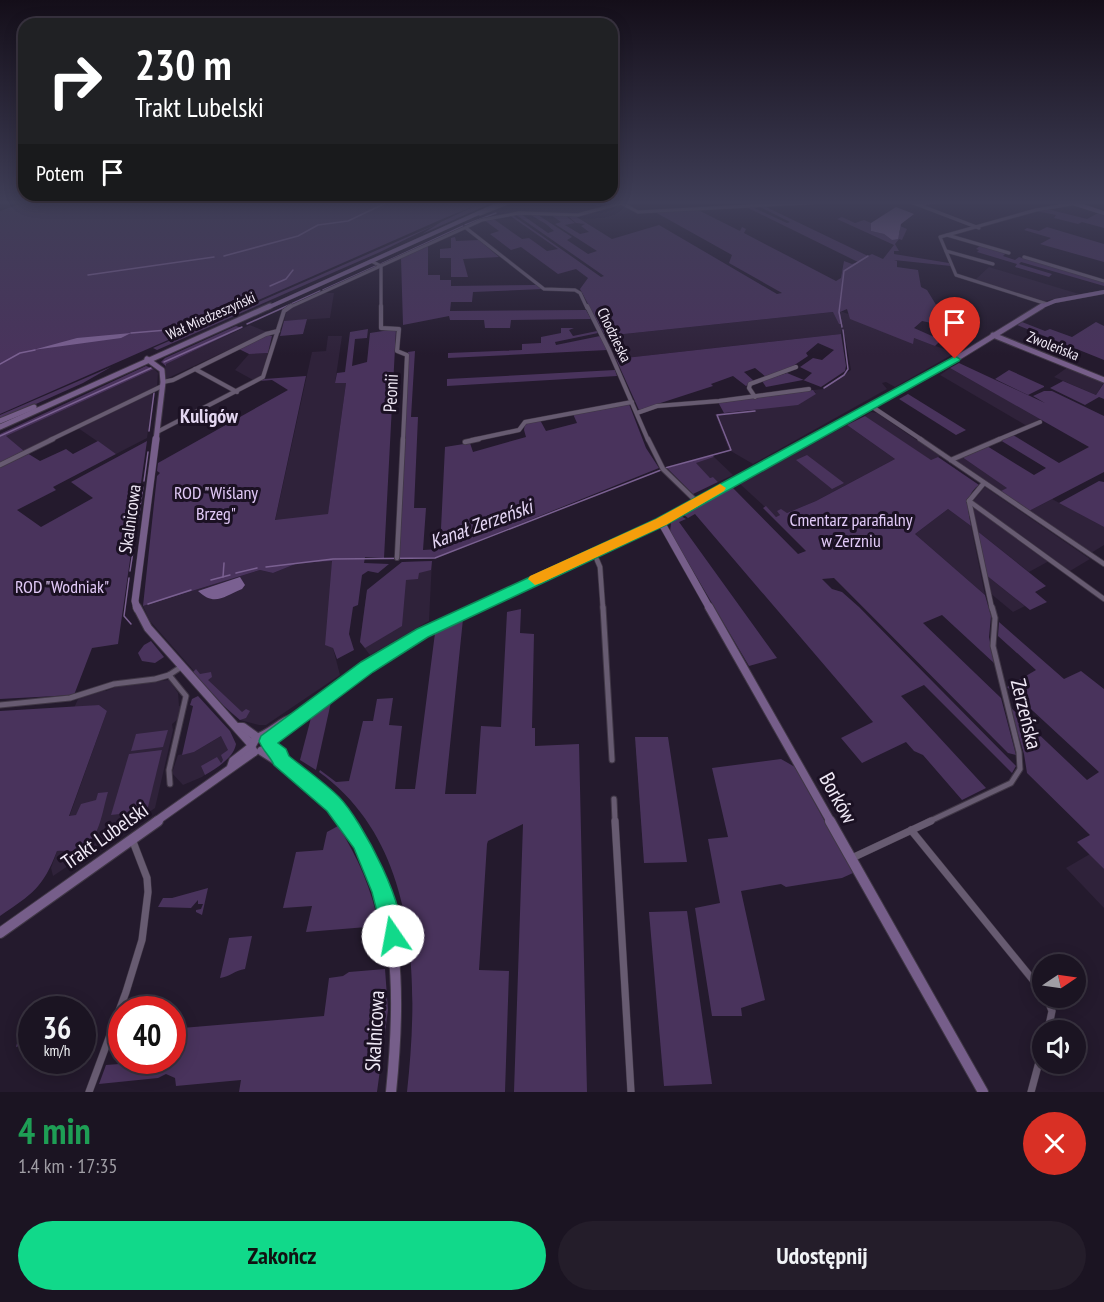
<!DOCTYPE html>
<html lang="pl">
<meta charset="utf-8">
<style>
body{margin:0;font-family:"PT Sans Narrow",sans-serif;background:#241d2a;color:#f1f3f6;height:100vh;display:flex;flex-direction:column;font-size:22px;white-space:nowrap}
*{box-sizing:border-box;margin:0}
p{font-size:20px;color:#a09ea5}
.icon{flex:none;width:33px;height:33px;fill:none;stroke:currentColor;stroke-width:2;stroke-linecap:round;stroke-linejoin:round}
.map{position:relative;height:1092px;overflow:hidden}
.drawer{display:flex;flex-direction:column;background:#1b1422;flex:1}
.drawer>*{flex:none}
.hud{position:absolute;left:18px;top:18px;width:600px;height:183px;border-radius:18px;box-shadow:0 3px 15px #0003,0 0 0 2px #393340;background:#202124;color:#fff;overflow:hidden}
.needle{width:39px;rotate:77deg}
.fabs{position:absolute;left:1032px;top:954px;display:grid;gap:12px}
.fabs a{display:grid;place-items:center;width:54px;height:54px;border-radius:50%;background:#1b1422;box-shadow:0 3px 15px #0003,0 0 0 2px #393340;font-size:30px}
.speed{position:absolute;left:18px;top:996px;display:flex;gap:12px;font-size:30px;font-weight:700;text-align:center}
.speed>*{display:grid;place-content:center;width:78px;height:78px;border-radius:50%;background:#1b1422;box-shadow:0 3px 15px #0003,0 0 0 2px #393340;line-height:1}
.speed small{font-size:15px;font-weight:400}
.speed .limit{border:9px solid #d22;background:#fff;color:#111}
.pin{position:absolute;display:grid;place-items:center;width:51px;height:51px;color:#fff;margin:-62px -26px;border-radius:50% 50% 50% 0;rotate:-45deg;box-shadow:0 0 6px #0007}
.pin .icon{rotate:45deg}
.me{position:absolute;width:66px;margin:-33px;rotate:348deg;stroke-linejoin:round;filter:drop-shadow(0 0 4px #0008)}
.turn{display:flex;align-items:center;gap:21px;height:126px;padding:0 18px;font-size:27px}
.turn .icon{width:78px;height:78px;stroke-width:2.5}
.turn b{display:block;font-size:42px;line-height:51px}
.then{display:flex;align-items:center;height:57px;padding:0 18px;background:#0003;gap:12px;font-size:22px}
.round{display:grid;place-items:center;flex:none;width:63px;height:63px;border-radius:32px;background:#241d2a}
.headline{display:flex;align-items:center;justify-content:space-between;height:102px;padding:0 18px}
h1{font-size:36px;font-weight:800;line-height:45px;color:#1e9e55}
.cta{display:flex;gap:12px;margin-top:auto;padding:12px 18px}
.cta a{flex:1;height:69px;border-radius:36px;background:#11d98a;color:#111;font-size:24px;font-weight:800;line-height:69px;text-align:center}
.cta a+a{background:#241d2a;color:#f1f3f6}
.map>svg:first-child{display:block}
.built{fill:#2f223a}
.green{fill:#49335c}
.water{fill:#7a6091}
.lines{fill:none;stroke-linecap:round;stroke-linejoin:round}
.stream{stroke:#7a6091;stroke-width:1.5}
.street-far4-casing{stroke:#403746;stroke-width:4}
.street-far3-casing{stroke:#403746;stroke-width:5}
.street-far2-casing{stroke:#403746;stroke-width:6}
.street-far1-casing{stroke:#403746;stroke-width:7}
.street-casing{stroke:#403746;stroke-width:8}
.secondary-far4-casing{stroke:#403746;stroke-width:4.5}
.secondary-far3-casing{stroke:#403746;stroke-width:7}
.secondary-far2-casing{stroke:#403746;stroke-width:8}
.secondary-far1-casing{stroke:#403746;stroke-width:10}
.secondary-casing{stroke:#403746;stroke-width:12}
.street-far4{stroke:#675b71;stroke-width:3}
.street-far3{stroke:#675b71;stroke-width:4}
.street-far2{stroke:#675b71;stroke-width:4.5}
.street-far1{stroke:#675b71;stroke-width:5}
.street{stroke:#675b71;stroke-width:7}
.secondary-far4{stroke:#765e8a;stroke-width:4}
.secondary-far3{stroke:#765e8a;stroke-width:5}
.secondary-far2{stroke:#765e8a;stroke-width:7}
.secondary-far1{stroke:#765e8a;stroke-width:8}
.secondary{stroke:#765e8a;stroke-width:10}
.route{fill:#11d98a;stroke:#0b8d5a;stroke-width:1.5}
.slow{fill:#f59e0b}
.labels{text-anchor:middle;stroke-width:6;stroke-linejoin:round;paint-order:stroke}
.far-street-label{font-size:15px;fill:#f0e9f6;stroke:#1b1123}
.street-label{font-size:18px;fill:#f0e9f6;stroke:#1b1123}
.park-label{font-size:18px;fill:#e2caf8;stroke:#1b1123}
.neighbourhood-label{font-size:20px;font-weight:bold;fill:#e4d7f1;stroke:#1b1123}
.water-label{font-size:20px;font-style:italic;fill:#e5d6f5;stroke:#1b1123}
.near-street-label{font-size:21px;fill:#f0e9f6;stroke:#1b1123}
</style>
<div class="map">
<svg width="1104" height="1092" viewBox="0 0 1104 1092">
<rect width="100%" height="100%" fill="#241a2d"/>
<g class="built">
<path d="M989 267 1079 294 1044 301 975 280Z"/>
<path d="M324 293H334L330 318 284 321 287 310Z"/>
<path d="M840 311 955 353 895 387 886 382 882 383 887 389 753 464 729 450 715 414 755 410 816 393 813 390 824 389 851 370 844 331 841 330V334L616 359 605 336 834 312 842 328Z"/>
<path d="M250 325 267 332 166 379 165 364Z"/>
<path d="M328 336H342L335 383H346L328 515 275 521 312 352 326 351Z"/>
<path d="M268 353 261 377 255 381 235 370 249 354Z"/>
<path d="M1068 367 1104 382 1096 395 1054 377Z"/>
<path d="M950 368 1040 419 1027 426 940 375Z"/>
<path d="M154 369 158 373 157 386 24 451 5 436Z"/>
<path d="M150 393 153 395 147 438 116 454 78 428Z"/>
<path d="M871 412 877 413 940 456 931 461 865 416Z"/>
<path d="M847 425 895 459 816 501 787 513 778 511 780 515 776 517 740 484Z"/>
<path d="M714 457 733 475 718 482 713 477 710 478 695 463Z"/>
<path d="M962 457 1008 488 999 492 954 461Z"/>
<path d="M985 487 1090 559 1070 571 973 501Z"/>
<path d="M1052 499 1104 527V545L1091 553 1029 511Z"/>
<path d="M973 508H975L1049 561 1029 572 976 530Z"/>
<path d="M948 509 971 526 985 595 915 534Z"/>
<path d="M333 561V648L340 675 266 725H259L240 720 230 712 150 621 143 606 260 570 273 573 298 563Z"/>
<path d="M432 561 429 621 370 655 360 642 367 590 402 562Z"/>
<path d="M986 575 1025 606 1013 612 990 593Z"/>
<path d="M169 680 178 693 179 706H181L178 719 172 724 173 730 155 808 53 876 51 868 107 711 99 705 74 708 79 697 104 690 106 691 120 685Z"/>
<path d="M223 735 230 755 202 777 183 785 172 773 178 755 194 752Z"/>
<path d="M1090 854 1104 869V908L1066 868Z"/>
</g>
<g class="green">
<path d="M26 202 484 203 494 202 422 234 441 222 479 204 440 220 0 414V211Z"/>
<path d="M758 206H764L868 256 872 254 883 259 894 245 837 219 842 217 855 223 864 220 871 223V231L884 234 892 240 900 232V226L907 229 902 240 899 239 895 244 899 251H894V254L949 263 951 266 894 260 897 261V267L918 270 921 287 927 290 938 308 956 309 933 315 946 323 941 325 922 321 914 328 941 340 935 346 914 338 913 344 850 319 847 309 840 312 842 324H839L833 312 605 336 580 289 588 278 576 269 558 274 521 247 511 250 490 234 499 231 484 220H495L522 239 529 238 547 251 558 249 509 215 511 214 601 277 604 276 515 214H521L548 233 554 231 546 224 529 214 538 215 572 237 567 240 588 254 597 251 555 224 561 222 551 215 566 216 575 223 565 225 580 234 589 232 581 226 585 224 576 223 569 217 575 216 612 239 659 225 777 294 782 293 729 263 732 255 655 212 698 210 740 231 742 227 746 229 744 233 836 281 841 278 844 261 852 264 858 262 746 207H752L787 223 790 222Z"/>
<path d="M1047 209 1087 219 1100 212 1104 214V228L1082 222 1078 224 1054 218 1056 215 1036 211Z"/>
<path d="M437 224 380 252 157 350 153 348Z"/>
<path d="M1047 227 1104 244V262L1040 244 1051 238 1024 230 1027 228 1039 231Z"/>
<path d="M455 237 456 241 479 240 499 257 463 259 468 277H451V258H440V249L451 248V238Z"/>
<path d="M428 245V275H440V280H451V286L536 285 543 289 473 292 472 302H451L450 311 586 310 591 319 511 320 510 328H485L484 320H450L449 316 403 325 401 258Z"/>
<path d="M981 245 1006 253 1003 256 1015 260 1019 257 1104 281V286L1021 262 1019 264 1052 274 1049 277 1015 267 1017 264 977 252 979 250 976 249Z"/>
<path d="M307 319 303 334 280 336 284 321Z"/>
<path d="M1022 322 1045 331 1050 329 1072 337 1096 322 1104 326V360L1017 325Z"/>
<path d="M236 326 242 328 166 364V366L161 362 165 358Z"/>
<path d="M561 328H574L569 330 573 336 597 331 598 333 555 342 556 345 600 336 607 350 448 358V353L522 350V344L541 343V337L561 333Z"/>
<path d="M368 329 367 338 355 339 352 366 367 362 370 333 396 329 384 558 365 557 364 563 389 564 378 573 368 571 362 575 358 605 353 607 349 634 354 650 337 659 333 648 325 645 332 561 298 563 273 573 260 570 143 606 157 476 160 473 157 471 158 463 288 390 272 380 260 381 264 379 306 376 275 520 328 514 346 383H335L337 373 345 372 350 332Z"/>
<path d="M841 334 846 366 845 371 821 387 803 380 766 387 762 381 787 373 804 380 812 373 800 367 813 358 822 360 834 350 818 343 806 353 808 356 793 366 766 377 755 368 744 372 754 381 746 386 733 376 711 384 713 386 639 410 616 359Z"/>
<path d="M267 335 272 336 268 353 249 354 239 349Z"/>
<path d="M415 351 411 417H418L414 508H426L423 550 440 549 445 447 470 443 473 452 526 437 524 430 525 423 540 420 546 431 577 423 573 414 629 404 646 448 659 468 435 558H399L408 352Z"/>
<path d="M959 363 1045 403 1033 396 1044 391H1052L1104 416V472L1029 511 999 492 1007 488 962 457 987 446 1034 475 1046 468 1000 440 1013 435 1059 463 1089 447 950 368Z"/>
<path d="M146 366 154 369 6 436 24 451 0 463V434Z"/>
<path d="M111 367 83 383 0 420V415Z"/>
<path d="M615 370 617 376 447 386V379Z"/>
<path d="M1009 370 1044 386V387L1028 395 995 379Z"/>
<path d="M1063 381 1096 395 1104 383V399L1099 397 1085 405 1050 388Z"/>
<path d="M813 390 816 394 798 405 724 413 718 402Z"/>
<path d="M908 394 966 430 956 435 899 399Z"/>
<path d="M865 416 931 460 938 457 979 485C964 496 968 510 971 526L948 509 915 534 985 595 991 616 989 637 994 663 942 615 923 623 1001 698 1016 755 1008 753 834 578 822 579 832 589 842 592 859 607 1016 766 1012 773 924 685 901 696 986 788 962 800 923 755 914 751 906 742 862 763 841 738 873 722 695 514 688 518 684 515 732 487 798 554 806 551 763 508 766 506 776 517 780 515 777 511 781 509 787 513 816 501 895 459 847 425Z"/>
<path d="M98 441 116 454 53 487 56 490 17 510 41 527 93 498 71 482 147 441 118 644 92 648 74 695 0 699V466L27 453 40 461 66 449 73 454Z"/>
<path d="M712 455 714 457 696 463 710 478 713 477 718 482 693 494 667 468Z"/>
<path d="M807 455 844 483 832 489 796 460Z"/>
<path d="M1099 481 1104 482V527L1059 503Z"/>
<path d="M681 516 686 519 679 522 777 658 749 666 670 532 671 523Z"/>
<path d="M976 530 1046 586 1035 592 1047 602 1030 610 986 575Z"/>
<path d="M432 561 431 570 419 573 418 579 406 580 402 626 365 648 360 642 367 590 402 562Z"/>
<path d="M521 609 520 633 534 634 532 728H535V746L579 744 587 1092H514L523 824 488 841 487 844 479 970 509 971 505 1092H407C419 982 419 844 319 772L320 770 336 782 349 781 363 721H373L377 699 393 698 389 725 402 726 395 789H415L435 633 463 619 445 794H476L481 726 501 727 507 612Z"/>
<path d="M999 622 1064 679 1081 671 1104 689V869L1077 842 1090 835 1027 773 1024 754 1010 707 1087 780 1099 772 1007 687 1036 670 998 636Z"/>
<path d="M151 641 164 657 155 663 142 661 138 653 144 645Z"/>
<path d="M196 669 200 674 211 672 212 677 208 680 242 712 246 709 250 711 246 718 240 720 224 706 193 672Z"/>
<path d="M198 696 230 731 236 744C234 758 215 769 205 775L201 766 217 757 221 763 223 760 221 755 228 750 221 736 194 752 182 755 193 706 190 705 192 699Z"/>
<path d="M331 702 316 770 300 760 312 714Z"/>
<path d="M99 705 107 711 69 816 76 815 81 804 96 800 98 793 108 792C102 811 100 843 77 850 71 852 63 850 57 851 43 888 32 894 0 916V711Z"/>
<path d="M168 730 163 747 131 751 136 734Z"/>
<path d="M635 737H668L687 862 644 863Z"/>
<path d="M162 750 147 811 111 815 129 754Z"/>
<path d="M781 759 795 767 853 873 842 878 786 887 781 884 741 891 765 1000 741 1008 742 1016H712L695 908 720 903 708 839 728 837 712 768Z"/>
<path d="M338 826C358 857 372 890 379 926L306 932 312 906 283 908 296 852 323 850 327 832Z"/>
<path d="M208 888 202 915 196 912V910L201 909 203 904H198V900L191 908 158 907 163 898H172Z"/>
<path d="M687 911 712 1084 664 1086 649 912Z"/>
<path d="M252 936 245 969C235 970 230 977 220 978L229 938Z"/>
<path d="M385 969 388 1010 377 1092H239L241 1080 176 1086 175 1078 166 1074 158 1078 99 1084 106 1065 172 1060 182 1028 324 1016 329 978 343 976 349 972Z"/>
<path d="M31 1011V1042L16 1047 25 1012Z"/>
</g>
<g class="water">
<path d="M896 207 914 214 901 224 898 239 892 240 884 234 871 231V223Z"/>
<path d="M131 333 121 338 33 350 77 338Z"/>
<path d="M240 577 245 585 242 589C224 596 215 607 198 591Z"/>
</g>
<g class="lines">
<g class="stream">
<path d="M923 204 937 203"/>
<path d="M465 225 496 213"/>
<path d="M224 256 298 236 318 225 348 221 388 202"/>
<path d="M381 264 463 226"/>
<path d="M88 275 214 257"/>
<path d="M270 286 286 279 293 270"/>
<path d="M323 290 376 266"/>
<path d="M247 324 320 291"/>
<path d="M842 327 839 312 844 271 868 256"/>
<path d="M131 333 179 329 208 318"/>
<path d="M164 362 242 327"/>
<path d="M0 364 20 353 35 350"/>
<path d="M824 388 844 375 848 369 843 330"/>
<path d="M149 431 154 393"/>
<path d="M0 436 151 368"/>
<path d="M665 468 731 450 717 415 755 411"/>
<path d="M144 481 148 452"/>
<path d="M266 567 333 559 435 558 661 470"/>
<path d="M130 571 143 487"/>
<path d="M236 573 257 568"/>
<path d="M223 577 224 563"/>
<path d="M129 578 124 616 131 624"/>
<path d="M211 580 230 575"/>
<path d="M148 604 191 590"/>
</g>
<g class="street-far4-casing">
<g id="street-far4">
<path d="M619 202 638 212 825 202"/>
<path d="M911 202 979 228"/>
<path d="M480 214 510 202"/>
<path d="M466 228 544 289 575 290 580 293 587 308"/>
<path d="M947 235 1009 253"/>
<path d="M946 251 993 264"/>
<path d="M1024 257 1104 281"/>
<path d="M371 261 381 266V308"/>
<path d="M1047 304 956 275 940 237 1036 210 1071 204"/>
<path d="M288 308 482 220 519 213 578 215 621 203"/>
</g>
</g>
<g class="street-far3-casing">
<g id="street-far3">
<path d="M381 306V328L399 329 397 351 407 355 403 440"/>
<path d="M587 306 609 350 648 440"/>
<path d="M195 369 237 392"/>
<path d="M163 382 173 380 266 334 278 331"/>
<path d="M755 397 749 388 750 384 796 367"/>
<path d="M871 406 922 440"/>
<path d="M637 413 657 406 719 401 809 389"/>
<path d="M157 432 263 377 284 311 291 306"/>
<path d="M50 440 162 386"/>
<path d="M472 440 519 430 525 422 632 402"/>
<path d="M997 440 1040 422"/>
</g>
</g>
<g class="street-far2-casing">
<g id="street-far2">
<path d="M648 439 663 469 696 501"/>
<path d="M920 439 1104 564"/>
<path d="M465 442 479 439"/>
<path d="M951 460 1000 439"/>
<path d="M0 465 53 439"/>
<path d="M984 483 969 501 992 609"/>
<path d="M969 501 1104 599"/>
<path d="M397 558 403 439"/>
<path d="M597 560 600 567 603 609"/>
</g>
</g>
<g class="street-far1-casing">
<g id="street-far1">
<path d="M603 607 612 760"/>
<path d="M169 675 186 696 169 770 170 784"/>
<path d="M0 705 70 698 114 684 155 679 169 675 181 667"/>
<path d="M614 799 615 822"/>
<path d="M928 822 1011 783 1020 769 1019 752 993 646 995 618 992 607"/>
</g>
</g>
<g class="street-casing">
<g id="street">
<path d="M615 821 631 1092"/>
<path d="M911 830 1042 991"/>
<path d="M852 858 931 821"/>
<path d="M1047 998 1052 1011 1048 1030"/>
<path d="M89 1092 126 992 142 940 148 892 147 878 132 839"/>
<path d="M1031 1092 1042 1051"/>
</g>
</g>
<g class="secondary-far4-casing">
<g id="secondary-far4">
<path d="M1070 202 1104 213"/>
<path d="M267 308 503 202"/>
<path d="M1038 308 1055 301 1104 292"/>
</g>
</g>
<g class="secondary-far3-casing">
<g id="secondary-far3">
<path d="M993 335 1104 380"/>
<path d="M147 359 162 370 163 382 156 440"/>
<path d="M0 421 34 407"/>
<path d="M0 427 270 306"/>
<path d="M809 440 946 365 1042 306"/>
</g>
</g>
<g class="secondary-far2-casing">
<g id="secondary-far2">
<path d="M661 522 710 609"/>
<path d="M137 609 135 601 156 439"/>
<path d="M472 609 661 522 812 439"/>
</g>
</g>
<g class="secondary-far1-casing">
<g id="secondary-far1">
<path d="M137 607 148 628 251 744"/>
<path d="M709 607 831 822"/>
<path d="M238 727H243L258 738"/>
<path d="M267 741 293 723 297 717"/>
<path d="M267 744 280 755V759L328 799 347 822"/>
<path d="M261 751 275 760 280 759"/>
<path d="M254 752 251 747 256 738C271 734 282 719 297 717 355 676 411 637 476 607"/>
<path d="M231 767 233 761 251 747"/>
<path d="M155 822 254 752"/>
</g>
</g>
<g class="secondary-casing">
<g id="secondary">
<path d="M346 821C402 906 401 994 391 1092"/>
<path d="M830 821 983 1092"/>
<path d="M0 933 158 821"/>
</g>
</g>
<use href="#street-far4" class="street-far4"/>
<use href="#street-far3" class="street-far3"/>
<use href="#street-far2" class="street-far2"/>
<use href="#street-far1" class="street-far1"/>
<use href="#street" class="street"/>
<use href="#secondary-far4" class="secondary-far4"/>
<use href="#secondary-far3" class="secondary-far3"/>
<use href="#secondary-far2" class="secondary-far2"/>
<use href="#secondary-far1" class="secondary-far1"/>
<use href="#secondary" class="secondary"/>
</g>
<linearGradient id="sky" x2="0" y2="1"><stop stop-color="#140e19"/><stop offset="0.57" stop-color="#3f3e57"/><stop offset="1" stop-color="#3f3e57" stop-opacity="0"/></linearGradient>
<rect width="1104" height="355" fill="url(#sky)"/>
<path class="route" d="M955 356 960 359 959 361 666 525 428 637 373 672 278 743 286 749 289 756C305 769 324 782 339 797 361 819 412 914 400 943L393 946 385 943 372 892 354 848 327 811 274 765C270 756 263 751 259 741L261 736 361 662 417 629 656 519Z"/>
<path class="slow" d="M720 484 726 488 724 491 666 525 541 583 535 585 528 579 530 576 656 519Z"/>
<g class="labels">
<g class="far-street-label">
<text transform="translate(211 316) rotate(-24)" y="5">Wał Miedzeszyński</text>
<text transform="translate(614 335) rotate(64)" y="5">Chodzieska</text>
<text transform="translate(1053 346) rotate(22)" y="5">Zwoleńska</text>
</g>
<g class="street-label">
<text transform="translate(391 393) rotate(-87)" y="6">Peonii</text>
<text transform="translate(130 519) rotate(-82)" y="6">Skalnicowa</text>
</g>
<g class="park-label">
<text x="216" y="499">ROD "Wiślany<tspan x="216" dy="21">Brzeg"</tspan></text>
<text x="851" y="526">Cmentarz parafialny<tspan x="851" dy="21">w Zerzniu</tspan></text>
<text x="62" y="593">ROD "Wodniak"</text>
</g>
<g class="neighbourhood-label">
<text x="209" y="423">Kuligów</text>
</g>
<g class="water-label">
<text transform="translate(481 524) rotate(-20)" y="7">Kanał Zerzeński</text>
</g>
<g class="near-street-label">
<text transform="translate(1026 714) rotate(76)" y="7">Zerzeńska</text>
<text transform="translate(838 798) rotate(61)" y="7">Borków</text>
<text transform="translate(105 836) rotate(-35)" y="7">Trakt Lubelski</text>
<text transform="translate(375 1031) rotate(-87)" y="7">Skalnicowa</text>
</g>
</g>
</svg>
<div class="fabs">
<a><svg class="needle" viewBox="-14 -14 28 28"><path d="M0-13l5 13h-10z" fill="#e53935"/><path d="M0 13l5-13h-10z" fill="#a09ea5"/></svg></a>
<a><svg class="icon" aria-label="sound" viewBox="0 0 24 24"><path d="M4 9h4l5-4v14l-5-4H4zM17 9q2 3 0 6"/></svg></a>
</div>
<div class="speed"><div>36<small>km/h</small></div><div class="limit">40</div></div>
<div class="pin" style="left:955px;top:359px;background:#d93025"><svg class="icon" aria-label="arrive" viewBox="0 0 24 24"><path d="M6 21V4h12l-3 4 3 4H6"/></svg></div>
<svg class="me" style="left:393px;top:936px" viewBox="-20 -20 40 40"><circle r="19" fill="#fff"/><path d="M0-13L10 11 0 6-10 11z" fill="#11d98a"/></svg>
<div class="hud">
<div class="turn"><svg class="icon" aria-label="right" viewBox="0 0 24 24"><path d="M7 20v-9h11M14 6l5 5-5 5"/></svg><div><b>230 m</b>Trakt Lubelski</div></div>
<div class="then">Potem<svg class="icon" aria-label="arrive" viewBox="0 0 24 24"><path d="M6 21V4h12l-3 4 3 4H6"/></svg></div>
</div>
</div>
<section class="drawer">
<div class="headline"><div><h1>4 min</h1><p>1.4 km · 17:35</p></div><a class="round" style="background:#d93025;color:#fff"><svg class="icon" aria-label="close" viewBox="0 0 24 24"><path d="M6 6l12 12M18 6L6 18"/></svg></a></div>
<div class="cta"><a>Zakończ</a><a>Udostępnij</a></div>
</section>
